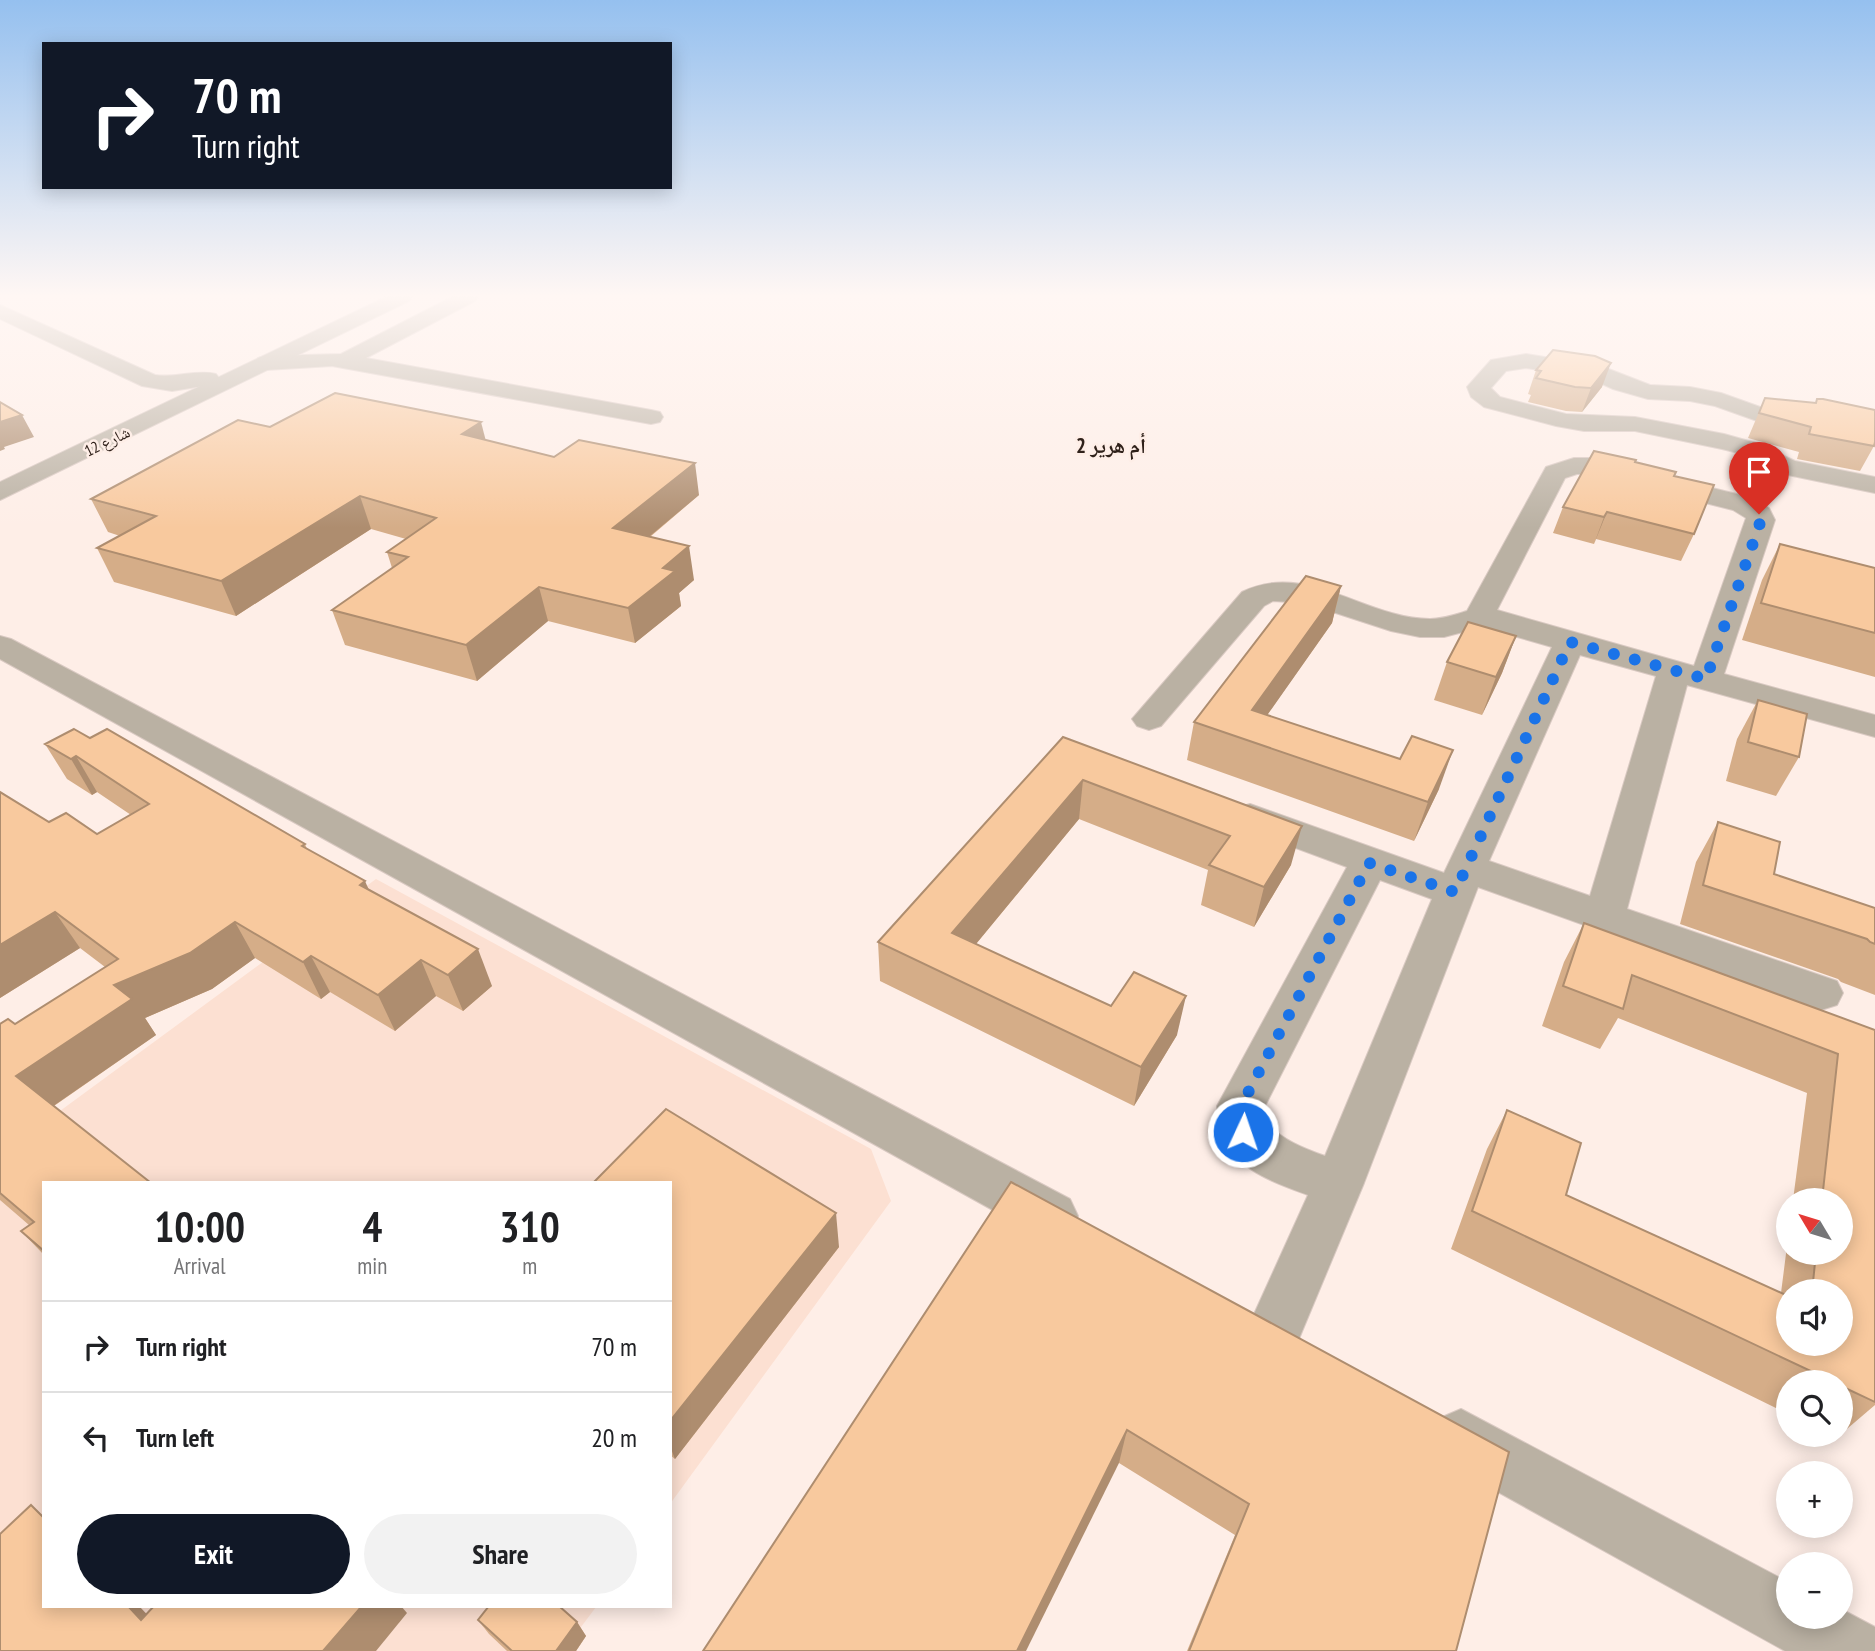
<!DOCTYPE html>
<meta charset="utf-8">
<style>
body{margin:0;font-family:"PT Sans Narrow","Noto Naskh Arabic",sans-serif;background:#f2f2f2;color:#202124;height:100vh;display:flex;flex-direction:column;font-size:26px;white-space:nowrap}
*{box-sizing:border-box;margin:0}
p{font-size:23px;color:#757577}
.icon{flex:none;width:38px;height:38px;fill:none;stroke:currentColor;stroke-width:2;stroke-linecap:round;stroke-linejoin:round}
.map{position:relative;flex:1;overflow:hidden}
.panel{position:absolute;left:42px;top:1181px;width:630px;height:427px;display:flex;flex-direction:column;background:#fff;border-radius:0px;box-shadow:0 4px 18px #0003}
.panel>*{flex:none}
.hud{position:absolute;left:42px;top:42px;width:630px;height:147px;border-radius:0px;box-shadow:0 4px 18px #0003;background:#111827;color:#fff;overflow:hidden}
.needle{width:46px;rotate:308deg}
.buttons{position:absolute;left:1776px;top:1188px;display:grid;gap:14px}
.buttons a{display:grid;place-items:center;width:77px;height:77px;border-radius:50%;background:#fff;box-shadow:0 4px 18px #0003;font-size:35px}
.pin{position:absolute;display:grid;place-items:center;width:60px;height:60px;color:#fff;margin:-72px -30px;border-radius:50% 50% 50% 0;rotate:-45deg;box-shadow:0 0 7px #0007}
.pin .icon{rotate:45deg}
.me{position:absolute;width:77px;margin:-38px;rotate:3deg;stroke-linejoin:round;filter:drop-shadow(0 0 5px #0008)}
.turn{display:flex;align-items:center;gap:24px;height:147px;padding:0 35px;font-size:32px}
.turn .icon{width:91px;height:91px;stroke-width:2.5}
.turn b{display:block;font-size:49px;line-height:60px}
.eta{display:flex;justify-content:space-evenly;align-items:center;height:119px;text-align:center}
.eta b{font-size:42px;font-weight:600;line-height:49px}
.primary-button{display:flex;gap:14px;margin-top:auto;padding:14px 35px}
.primary-button a{flex:1;height:80px;border-radius:42px;background:#111827;color:#fff;font-size:28px;font-weight:600;line-height:80px;text-align:center}
.primary-button a+a{background:#f2f2f2;color:#202124}
ul{padding:0;list-style:none}
li{display:flex;align-items:center;gap:21px;height:91px;padding:0 35px;border-top:2px solid #e0e0e0}
li div{flex:1}
li b{display:block;font-size:26px}
li em{font-style:normal}
.map>svg:first-child{display:block}
.built{fill:#fce0d2}
.lines{fill:none;stroke-linecap:round;stroke-linejoin:round}
.minor-casing{stroke:#d9c9c2;stroke-width:2}
.tertiary-casing{stroke:#d9c9c2;stroke-width:2}
.minor{fill:#bab1a3;fill-rule:evenodd}
.tertiary{fill:#bab1a3;fill-rule:evenodd}
.wall{fill:#d5ad88;fill-rule:evenodd}
.shaded-wall{fill:#ae8d6f}
.building{fill:#f8c99e;stroke:#ae8d6f;stroke-width:2}
.route{stroke:#1a73e8;stroke-width:12;stroke-dasharray:0 21.6}
.labels{text-anchor:middle;stroke-width:5;stroke-linejoin:round;paint-order:stroke}
.far-street-label{font-size:16px;fill:#2f211a;stroke:#feeee7}
.far-district-label{font-size:21px;font-weight:bold;fill:#2f211a;stroke:#feeee7}
</style>
<div class="map">
<svg width="1875" height="1651" viewBox="0 0 1875 1651">
<rect width="100%" height="100%" fill="#feeee7"/>
<path class="built" d="M376 879 871 1149 891 1201 670 1504V1183H44V1606L596 1607 563 1651H0V1155Z"/>
<g class="lines">
<g class="minor-casing">
<g id="minor">
<path d="M452 297H478L475 301 366 358 651 410 660 412 663 417 660 422 651 424 332 366 266 370 258 368 255 363 258 358 266 356 341 354Z"/>
<path d="M0 305 155 375C176 378 197 369 216 374L220 379 216 384 172 391 142 386 0 319Z"/>
<path d="M1526 354 1601 366 1650 385 1690 387 1721 393 1763 408 1811 407 1875 421V435L1811 421 1760 422 1715 406 1690 401 1648 399 1613 389 1587 377 1526 368 1506 371 1491 388 1500 397 1566 414 1635 417 1724 434 1756 443 1795 461 1875 477V493L1778 473 1738 453 1722 449 1635 431H1584L1556 426 1484 407 1471 397 1467 387 1491 360Z"/>
<path d="M1574 458H1590L1753 498 1769 508 1775 520 1724 674 1875 715V737L1687 685 1627 909 1837 981 1843 993 1837 1005 1821 1010 1478 887 1364 1183 1293 1353 1273 1361 1253 1353 1245 1334 1308 1195C1262 1178 1218 1163 1217 1106L1347 867 1236 826 1231 817 1236 808 1250 804 1444 873 1552 647 1482 627 1444 637H1420L1391 631 1305 603 1273 601 1264 606 1161 726 1149 730 1137 726 1132 719 1242 592C1306 560 1366 619 1430 619 1443 619 1454 615 1467 611L1546 467ZM1577 474H1590L1733 510 1746 518 1694 666 1497 610 1565 478ZM1580 655 1656 676 1590 896 1489 861ZM1380 880 1432 899 1325 1156C1302 1148 1283 1140 1266 1123L1265 1106Z"/>
<path d="M0 636 11 639 1070 1199 1078 1216 1070 1233 1052 1240 1034 1233 0 659Z"/>
<path d="M1461 1409 1788 1582V1617H1841V1609L1875 1627V1651H1785L1440 1460 1431 1439 1440 1418Z"/>
</g>
</g>
<g class="tertiary-casing">
<path id="tertiary" d="M386 297H412L409 301 0 500V482Z"/>
</g>
<use href="#minor" class="minor"/>
<use href="#tertiary" class="tertiary"/>
</g>
<g class="wall">
<path d="M1536 370 1602 387 1582 412 1566 411 1528 402 1531 395 1528 394Z"/>
<path d="M1765 398 1874 446 1860 471 1797 459 1799 452 1748 438Z"/>
<path d="M270 427 485 440 699 495 650 537 694 580 679 593 681 606 635 643 548 621 477 681 345 645 332 610 392 568 387 552 406 539 371 529 236 616 114 582 97 548 120 536 108 532 91 499Z"/>
<path d="M1635 462 1674 476 1694 534 1681 561 1596 539 1594 544 1553 533 1563 507Z"/>
<path d="M1780 544 1875 568V677L1742 640 1762 580Z"/>
<path d="M1341 586 1332 623 1267 715 1439 789 1414 841 1187 760 1194 722Z"/>
<path d="M1516 636 1502 673 1482 715 1434 700 1447 662Z"/>
<path d="M1758 700 1799 757 1776 796 1726 781 1737 739Z"/>
<path d="M1063 737 1291 865 1254 927 1201 905 1208 870 1079 819 976 944 1111 1006 1177 1035 1134 1106 880 981 878 942Z"/>
<path d="M90 738 305 844 307 849 369 890 492 986 463 1011 436 996 395 1031 330 992 321 999 255 958 212 989 145 1018 156 1035 54 1106 44 1183V1255L21 1231 29 1225 0 1200V1024H15L105 967 80 948 0 998V792L49 822 97 834 131 815 97 792 92 795 67 779 45 744Z"/>
<path d="M1718 822 1774 874 1875 908V995L1841 982 1838 979 1680 924 1696 862Z"/>
<path d="M1584 923 1875 1030V1405L1841 1434V1382H1788V1414L1451 1249 1487 1149 1507 1110 1566 1195 1781 1293 1788 1238V1253H1841V1200H1793L1807 1093 1618 1018 1600 1049 1542 1026 1564 962ZM1788 1292H1841L1788 1344Z"/>
<path d="M1011 1182 1456 1651H1187L1235 1535 1119 1463Z"/>
<path d="M670 1183 839 1247 675 1459 670 1455Z"/>
<path d="M478 1620 577 1622 586 1636 576 1651H507L489 1634Z"/>
</g>
<g class="shaded-wall">
<path d="M1611 363 1602 387 1582 412 1591 388Z"/>
<path d="M22 415 34 437 4 447 5 449 0 451V422Z"/>
<path d="M481 422 489 453 462 434Z"/>
<path d="M695 463 699 495 620 561 613 528Z"/>
<path d="M360 496 371 529 236 616 221 581Z"/>
<path d="M1607 512 1596 539 1594 544 1604 517Z"/>
<path d="M689 546 694 580 679 593 681 606 635 643 628 608 663 568Z"/>
<path d="M1341 586 1332 623 1249 741 1252 710Z"/>
<path d="M539 587 548 621 477 681 466 645Z"/>
<path d="M1516 636 1502 673 1482 715 1496 677Z"/>
<path d="M1453 750 1439 789 1414 841 1428 802Z"/>
<path d="M76 756 97 792 92 795 71 759Z"/>
<path d="M1083 780 1079 819 952 973V933Z"/>
<path d="M1302 826 1291 865 1254 927 1264 887Z"/>
<path d="M365 881 381 917 360 885Z"/>
<path d="M55 912 80 948 0 998V945Z"/>
<path d="M235 922 255 958 212 989 145 1018 156 1035 46 1111 16 1076 114 985Z"/>
<path d="M478 949 492 986 463 1011 448 975Z"/>
<path d="M311 956 330 992 321 999 303 962Z"/>
<path d="M421 960 436 996 395 1031 378 995Z"/>
<path d="M1186 996 1177 1035 1134 1106 1141 1067Z"/>
<path d="M836 1213 839 1247 675 1459 670 1446V1421Z"/>
<path d="M1127 1430 1119 1463 1026 1651H1017Z"/>
<path d="M128 1606H139L179 1648 141 1620Z"/>
<path d="M362 1606H401L407 1613 376 1651H323Z"/>
<path d="M577 1622 586 1636 576 1651H556Z"/>
</g>
<g class="building">
<path d="M1553 350 1595 356 1611 363 1591 388 1575 387 1536 378 1541 371 1536 370Z"/>
<path d="M335 393 481 422 462 434 554 457 579 440 695 463 613 528 689 546 663 568 675 571 628 608 539 587 466 645 332 610 408 557 387 552 436 518 360 496 221 581 97 548 156 516 91 499 238 420 270 427Z"/>
<path d="M1765 398 1816 403 1817 399H1823L1875 410V442L1874 446 1809 434 1811 427 1759 413Z"/>
<path d="M0 402 22 415 0 422Z"/>
<path d="M1594 451 1636 460 1635 462 1676 472 1674 476 1714 485 1694 534 1607 512 1604 517 1563 507Z"/>
<path d="M1780 544 1875 568V633L1761 603Z"/>
<path d="M1306 576 1341 586 1252 710 1400 759 1412 736 1453 750 1428 802 1194 722Z"/>
<path d="M1468 622 1516 636 1496 677 1447 662Z"/>
<path d="M1758 700 1807 714 1799 757 1748 742Z"/>
<path d="M74 729 90 738 107 729 305 844 302 846 365 881 360 885 478 949 448 975 421 960 378 995 311 956 303 962 235 922 190 953 114 985 132 999 16 1076 151 1183H44V1251L21 1231 34 1222 0 1193V1024L8 1019 15 1024 118 959 55 912 0 945V792L49 822 66 813 97 834 149 804 76 756 71 759 45 744Z"/>
<path d="M1063 737 1302 826 1264 887 1209 865 1230 836 1083 780 952 933 1111 1006 1134 972 1186 996 1141 1067 878 942Z"/>
<path d="M1718 822 1780 842 1774 874 1875 908V944L1870 942 1867 939 1703 885Z"/>
<path d="M1584 923 1875 1030V1402L1841 1386V1382H1834L1472 1211 1507 1110 1581 1143 1566 1195 1788 1296V1344H1841V1292H1812L1816 1253H1841V1200H1822L1838 1054 1632 975 1623 1009 1563 986Z"/>
<path d="M666 1109 836 1213 670 1421V1183H593Z"/>
<path d="M1011 1182 1509 1452 1456 1651H1189L1249 1504 1127 1430 1017 1651H703Z"/>
<path d="M31 1505 44 1518V1606H128L141 1620 154 1606H362L323 1651H0V1534Z"/>
<path d="M489 1606H559L577 1622 556 1651H512L478 1620Z"/>
</g>
<linearGradient id="sky" x2="0" y2="1"><stop stop-color="#95c0ef"/><stop offset="0.56" stop-color="#fff7f4"/><stop offset="1" stop-color="#fff7f4" stop-opacity="0"/></linearGradient>
<rect width="1875" height="528" fill="url(#sky)"/>
<g class="lines">
<path class="route" d="M1243 1132 1239 1118 1241 1106 1369 863 1455 892 1570 642 1706 679 1761 520 1759 514"/>
</g>
<g class="labels">
<g class="far-street-label">
<text transform="translate(107 441) rotate(-26)" y="6">شارع 12</text>
</g>
<g class="far-district-label">
<text x="1111" y="453">أم هرير 2</text>
</g>
</g>
</svg>
<div class="buttons">
<a><svg class="needle" viewBox="-14 -14 28 28"><path d="M0-13l5 13h-10z" fill="#e53935"/><path d="M0 13l5-13h-10z" fill="#757577"/></svg></a>
<a><svg class="icon" aria-label="sound" viewBox="0 0 24 24"><path d="M4 9h4l5-4v14l-5-4H4zM17 9q2 3 0 6"/></svg></a>
<a><svg class="icon" aria-label="search" viewBox="0 0 24 24"><circle cx="10" cy="10" r="6"/><path d="M15 15l6 6"/></svg></a>
<a>+</a>
<a>−</a>
</div>
<div class="pin" style="left:1759px;top:514px;background:#d93025"><svg class="icon" aria-label="arrive" viewBox="0 0 24 24"><path d="M6 21V4h12l-3 4 3 4H6"/></svg></div>
<svg class="me" style="left:1243px;top:1132px" viewBox="-20 -20 40 40"><circle r="17" fill="#1a73e8" stroke="#fff" stroke-width="3"/><path d="M0-11L8 9 0 5-8 9z" fill="#fff"/></svg>
<div class="hud">
<div class="turn"><svg class="icon" aria-label="right" viewBox="0 0 24 24"><path d="M7 20v-9h11M14 6l5 5-5 5"/></svg><div><b>70 m</b>Turn right</div></div>
</div>
<section class="panel">
<div class="eta">
<div><b>10:00</b><p>Arrival</p></div>
<div><b>4</b><p>min</p></div>
<div><b>310</b><p>m</p></div>
</div>
<ul>
<li><svg class="icon" aria-label="right" viewBox="0 0 24 24"><path d="M7 20v-9h11M14 6l5 5-5 5"/></svg><div><b>Turn right</b></div><em>70 m</em></li>
<li><svg class="icon" aria-label="left" viewBox="0 0 24 24"><path d="M17 20v-9H6M10 6l-5 5 5 5"/></svg><div><b>Turn left</b></div><em>20 m</em></li>
</ul>
<div class="primary-button"><a>Exit</a><a>Share</a></div>
</section>
</div>
